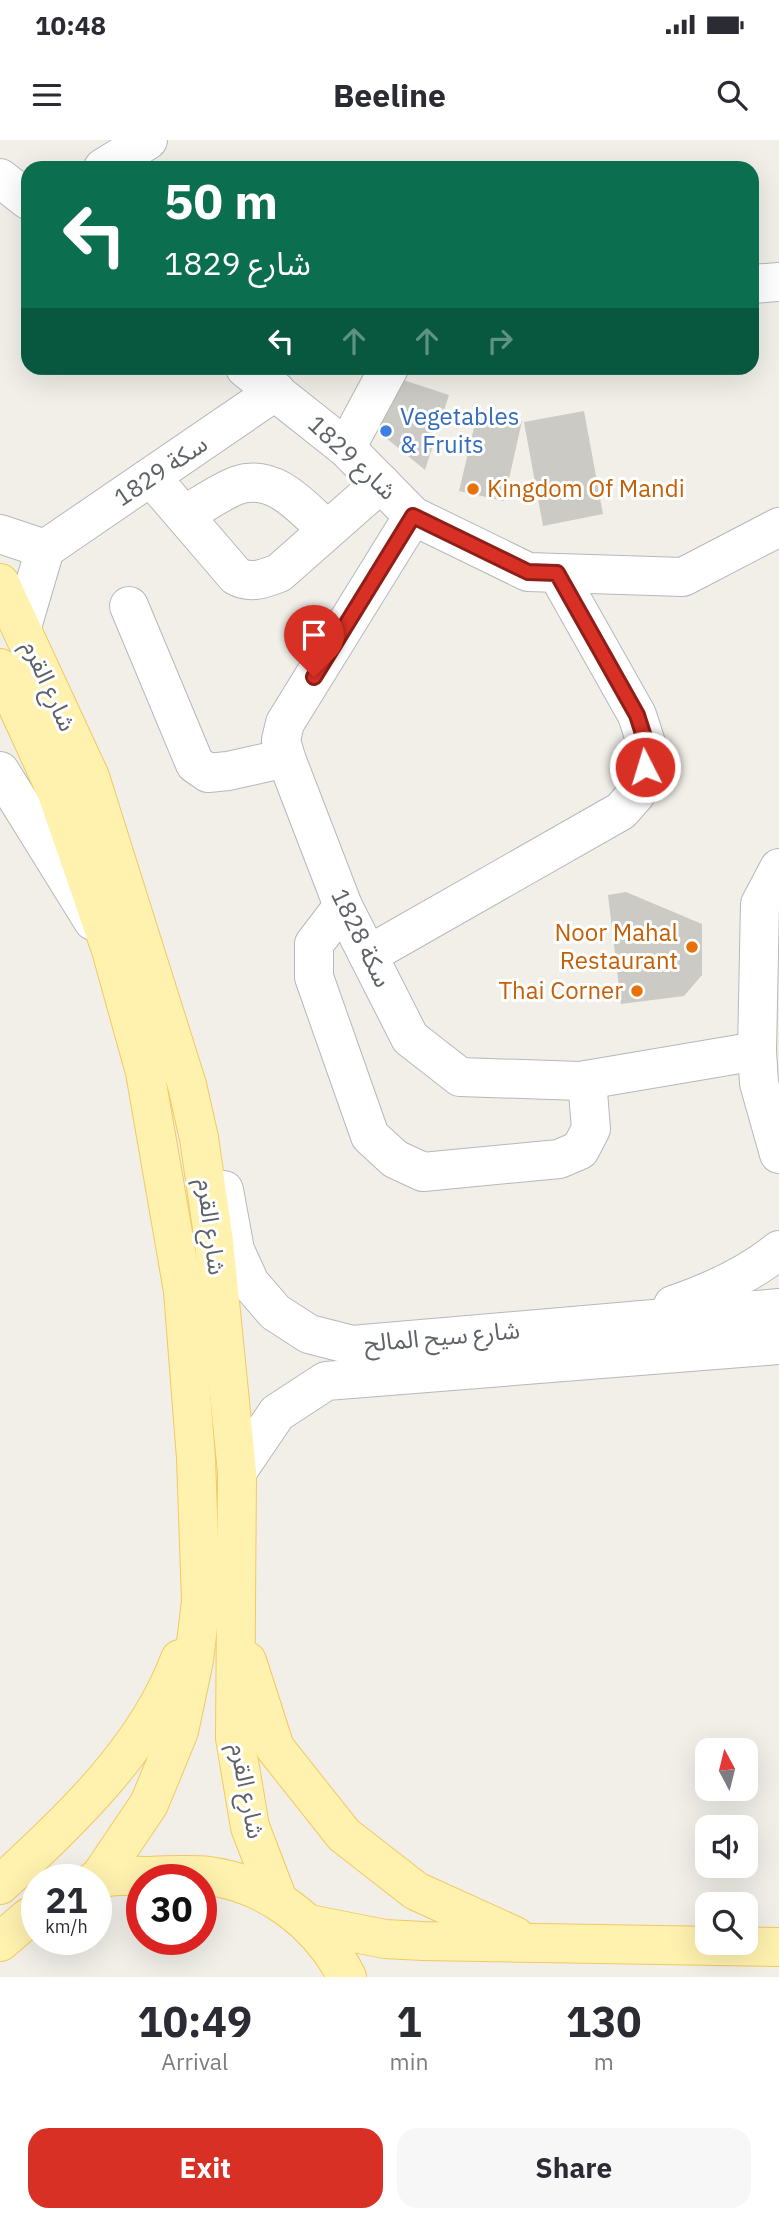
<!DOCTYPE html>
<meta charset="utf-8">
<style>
body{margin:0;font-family:"IBM Plex Sans","Noto Sans Arabic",sans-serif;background:#f7f7f7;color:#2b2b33;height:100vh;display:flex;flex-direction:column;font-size:26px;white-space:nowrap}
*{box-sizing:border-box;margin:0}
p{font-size:23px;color:#7c7c81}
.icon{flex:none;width:38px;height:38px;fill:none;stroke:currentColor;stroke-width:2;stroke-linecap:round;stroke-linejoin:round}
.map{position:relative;height:1837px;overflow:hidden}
.side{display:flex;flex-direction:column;background:#fff;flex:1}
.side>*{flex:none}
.top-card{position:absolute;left:21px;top:21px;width:738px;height:214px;border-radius:21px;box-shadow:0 7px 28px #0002;background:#0b6e4f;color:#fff;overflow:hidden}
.needle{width:46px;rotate:353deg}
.controls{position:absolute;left:695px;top:1598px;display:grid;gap:14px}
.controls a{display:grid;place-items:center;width:63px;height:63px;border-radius:14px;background:#fff;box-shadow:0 7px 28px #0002;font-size:35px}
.speed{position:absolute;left:21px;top:1724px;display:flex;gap:14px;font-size:35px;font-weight:700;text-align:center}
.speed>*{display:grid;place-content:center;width:91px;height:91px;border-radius:50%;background:#fff;box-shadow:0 7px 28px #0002;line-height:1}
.speed small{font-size:18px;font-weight:400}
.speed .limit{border:10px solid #d22;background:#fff;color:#111}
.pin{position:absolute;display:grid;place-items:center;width:60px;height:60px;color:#fff;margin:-72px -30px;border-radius:50% 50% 50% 0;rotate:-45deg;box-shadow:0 0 7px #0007}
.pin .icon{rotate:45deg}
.me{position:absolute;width:77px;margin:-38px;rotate:355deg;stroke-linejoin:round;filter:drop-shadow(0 0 5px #0008)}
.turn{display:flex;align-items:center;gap:24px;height:147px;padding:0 28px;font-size:32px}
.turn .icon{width:91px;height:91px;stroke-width:2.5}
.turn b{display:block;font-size:49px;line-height:60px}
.lanes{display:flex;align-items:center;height:66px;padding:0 28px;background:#0003;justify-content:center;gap:35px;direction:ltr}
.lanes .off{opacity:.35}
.eta{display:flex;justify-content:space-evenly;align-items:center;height:119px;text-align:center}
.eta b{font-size:42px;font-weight:800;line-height:49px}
.button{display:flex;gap:14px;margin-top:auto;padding:14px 28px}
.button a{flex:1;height:80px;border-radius:21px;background:#d93025;color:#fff;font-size:28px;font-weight:800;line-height:80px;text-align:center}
.button a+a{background:#f7f7f7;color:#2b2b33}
.status{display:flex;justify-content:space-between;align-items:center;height:49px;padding:0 35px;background:#fff;direction:ltr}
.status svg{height:19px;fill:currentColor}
header{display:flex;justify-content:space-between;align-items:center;height:91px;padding:0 28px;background:#fff;font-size:32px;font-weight:800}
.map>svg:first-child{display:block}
.building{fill:#cccac5}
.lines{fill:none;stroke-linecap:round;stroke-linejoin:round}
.minor-casing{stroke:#b5b8bc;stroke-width:40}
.major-casing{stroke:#f2c960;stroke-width:40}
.minor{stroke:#fff;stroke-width:38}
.major{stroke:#fff2af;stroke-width:38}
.route-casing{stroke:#8d1f18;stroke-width:18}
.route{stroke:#d93025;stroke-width:12}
.shop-dot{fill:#3f7fe0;stroke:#fff;stroke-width:2.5}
.food-dot{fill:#e8710a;stroke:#fff;stroke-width:2.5}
.labels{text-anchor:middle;stroke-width:6;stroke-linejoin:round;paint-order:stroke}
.shop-label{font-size:24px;fill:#366cbe;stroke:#fff;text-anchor:start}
.street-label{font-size:24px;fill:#5f6368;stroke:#fff}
.food-label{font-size:24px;fill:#c56008;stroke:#fff;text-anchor:end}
</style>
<div class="status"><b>10:48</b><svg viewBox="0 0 49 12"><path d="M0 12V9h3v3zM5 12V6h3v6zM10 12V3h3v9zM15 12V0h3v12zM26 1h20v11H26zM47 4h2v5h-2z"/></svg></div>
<header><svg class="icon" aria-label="menu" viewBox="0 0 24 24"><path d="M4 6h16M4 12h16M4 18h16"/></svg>Beeline<svg class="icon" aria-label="search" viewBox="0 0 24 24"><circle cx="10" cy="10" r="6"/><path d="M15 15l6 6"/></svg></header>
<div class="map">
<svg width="779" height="1837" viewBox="0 0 779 1837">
<rect width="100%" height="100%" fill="#f1efe8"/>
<g class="building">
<path d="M391 236 449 255 425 330 374 288Z"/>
<path d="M478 271 522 281 504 361 459 351Z"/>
<path d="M584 271 603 374 543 386 524 282Z"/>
<path d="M626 752 702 784V835L684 856 621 864 608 755Z"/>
</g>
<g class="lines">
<g class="minor-casing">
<g id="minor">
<path d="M103 28 148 0"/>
<path d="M0 38 28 60"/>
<path d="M752 144 779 142"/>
<path d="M245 228 346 308 413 376 528 432 683 437 779 387"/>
<path d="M346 308 389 228"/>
<path d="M151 337 236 436C251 444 263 439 279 433L381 343"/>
<path d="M184 375C201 366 219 352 238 345 275 333 303 368 327 390"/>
<path d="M413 376 285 583 281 600 286 618 343 766 410 898 460 937 580 941 757 911"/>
<path d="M0 394 45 409"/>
<path d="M129 466 195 624 208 633 228 631 286 618"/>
<path d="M22 487 45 409 276 251"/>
<path d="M0 631 93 781"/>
<path d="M779 728 760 764 757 911 759 943 779 1014"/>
<path d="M343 766 314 804V837L370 996 395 1019 423 1032 559 1019 580 1010 591 989 587 940"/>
<path d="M368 815 621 671 636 654 645 627 646 603 637 575 557 433"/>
<path d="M224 1050 235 1110 250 1143 275 1172 309 1194 352 1205 779 1168"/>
<path d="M673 1165C711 1152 747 1136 779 1110"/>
<path d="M237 1332 277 1273 326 1241 779 1205"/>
</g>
</g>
<g class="major-casing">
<g id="major">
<path d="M0 443 90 637 187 945 199 998 214 1102 237 1332 235 1598 250 1687 278 1760"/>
<path d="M0 528 57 653 111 810 145 932 183 1151 196 1318 201 1461 194 1520 179 1591 149 1664 99 1738"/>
<path d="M247 1521 275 1608 344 1695 416 1751 515 1796"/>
<path d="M95 1740C111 1734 132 1736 149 1736 169 1735 189 1734 209 1736 269 1744 320 1784 347 1837"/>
<path d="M0 1745C70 1680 146 1610 180 1519"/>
<path d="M309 1784 385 1799 423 1801 779 1807"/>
<path d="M0 1802 28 1778 37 1772"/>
</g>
</g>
<use href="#minor" class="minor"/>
<use href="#major" class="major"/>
</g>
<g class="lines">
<g class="route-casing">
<path id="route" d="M314 537 413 376 528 432 557 433 637 575 646 603 645 627"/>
</g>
<use href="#route" class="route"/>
</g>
<circle class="shop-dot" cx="386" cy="291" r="7"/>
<g class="food-dot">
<circle cx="473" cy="349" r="7"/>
<circle cx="692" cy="807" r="7"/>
<circle cx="637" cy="851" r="7"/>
</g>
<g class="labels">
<g class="shop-label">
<text x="400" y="285">Vegetables<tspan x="400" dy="28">&amp; Fruits</tspan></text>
</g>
<g class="street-label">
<text transform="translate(352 318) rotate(43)" y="8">1829 شارع</text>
<text transform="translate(161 331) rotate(-34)" y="8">سكة 1829</text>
<text transform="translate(49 546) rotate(66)" y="8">شارع القرم</text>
<text transform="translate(361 798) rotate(64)" y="8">سكة 1828</text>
<text transform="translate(211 1087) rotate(83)" y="8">شارع القرم</text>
<text transform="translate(442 1197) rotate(-5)" y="8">شارع سيح المالح</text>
<text transform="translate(247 1651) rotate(79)" y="8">شارع القرم</text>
</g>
<g class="food-label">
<text x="487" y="357" text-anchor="start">Kingdom Of Mandi</text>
<text x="678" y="801">Noor Mahal<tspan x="678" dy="28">Restaurant</tspan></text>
<text x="623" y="859">Thai Corner</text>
</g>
</g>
</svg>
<div class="controls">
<a><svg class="needle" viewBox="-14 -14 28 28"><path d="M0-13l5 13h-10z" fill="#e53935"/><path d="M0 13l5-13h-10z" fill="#7c7c81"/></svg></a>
<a><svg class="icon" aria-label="sound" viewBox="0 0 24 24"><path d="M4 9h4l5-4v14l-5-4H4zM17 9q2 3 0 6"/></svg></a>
<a><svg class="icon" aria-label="search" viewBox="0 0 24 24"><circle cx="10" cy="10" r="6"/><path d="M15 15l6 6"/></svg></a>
</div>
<div class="speed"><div>21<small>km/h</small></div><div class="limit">30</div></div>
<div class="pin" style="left:314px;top:537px;background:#d93025"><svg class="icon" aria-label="arrive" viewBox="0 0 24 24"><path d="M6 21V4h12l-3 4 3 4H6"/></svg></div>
<svg class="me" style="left:645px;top:627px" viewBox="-20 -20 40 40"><circle r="17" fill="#d93025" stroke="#fff" stroke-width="3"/><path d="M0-11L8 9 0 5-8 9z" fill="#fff"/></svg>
<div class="top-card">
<div class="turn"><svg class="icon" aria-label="left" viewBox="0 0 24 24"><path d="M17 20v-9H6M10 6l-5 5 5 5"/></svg><div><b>50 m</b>1829 شارع</div></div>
<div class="lanes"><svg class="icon" aria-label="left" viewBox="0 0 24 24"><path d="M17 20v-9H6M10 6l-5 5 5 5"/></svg><svg class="icon off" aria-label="ahead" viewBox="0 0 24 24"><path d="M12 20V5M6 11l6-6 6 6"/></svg><svg class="icon off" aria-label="ahead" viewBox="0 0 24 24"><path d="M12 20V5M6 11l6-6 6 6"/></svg><svg class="icon off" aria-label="right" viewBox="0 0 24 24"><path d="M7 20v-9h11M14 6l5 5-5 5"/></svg></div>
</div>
</div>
<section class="side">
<div class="eta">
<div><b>10:49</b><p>Arrival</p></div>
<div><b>1</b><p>min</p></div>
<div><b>130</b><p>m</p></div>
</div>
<div class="button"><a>Exit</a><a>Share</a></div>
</section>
